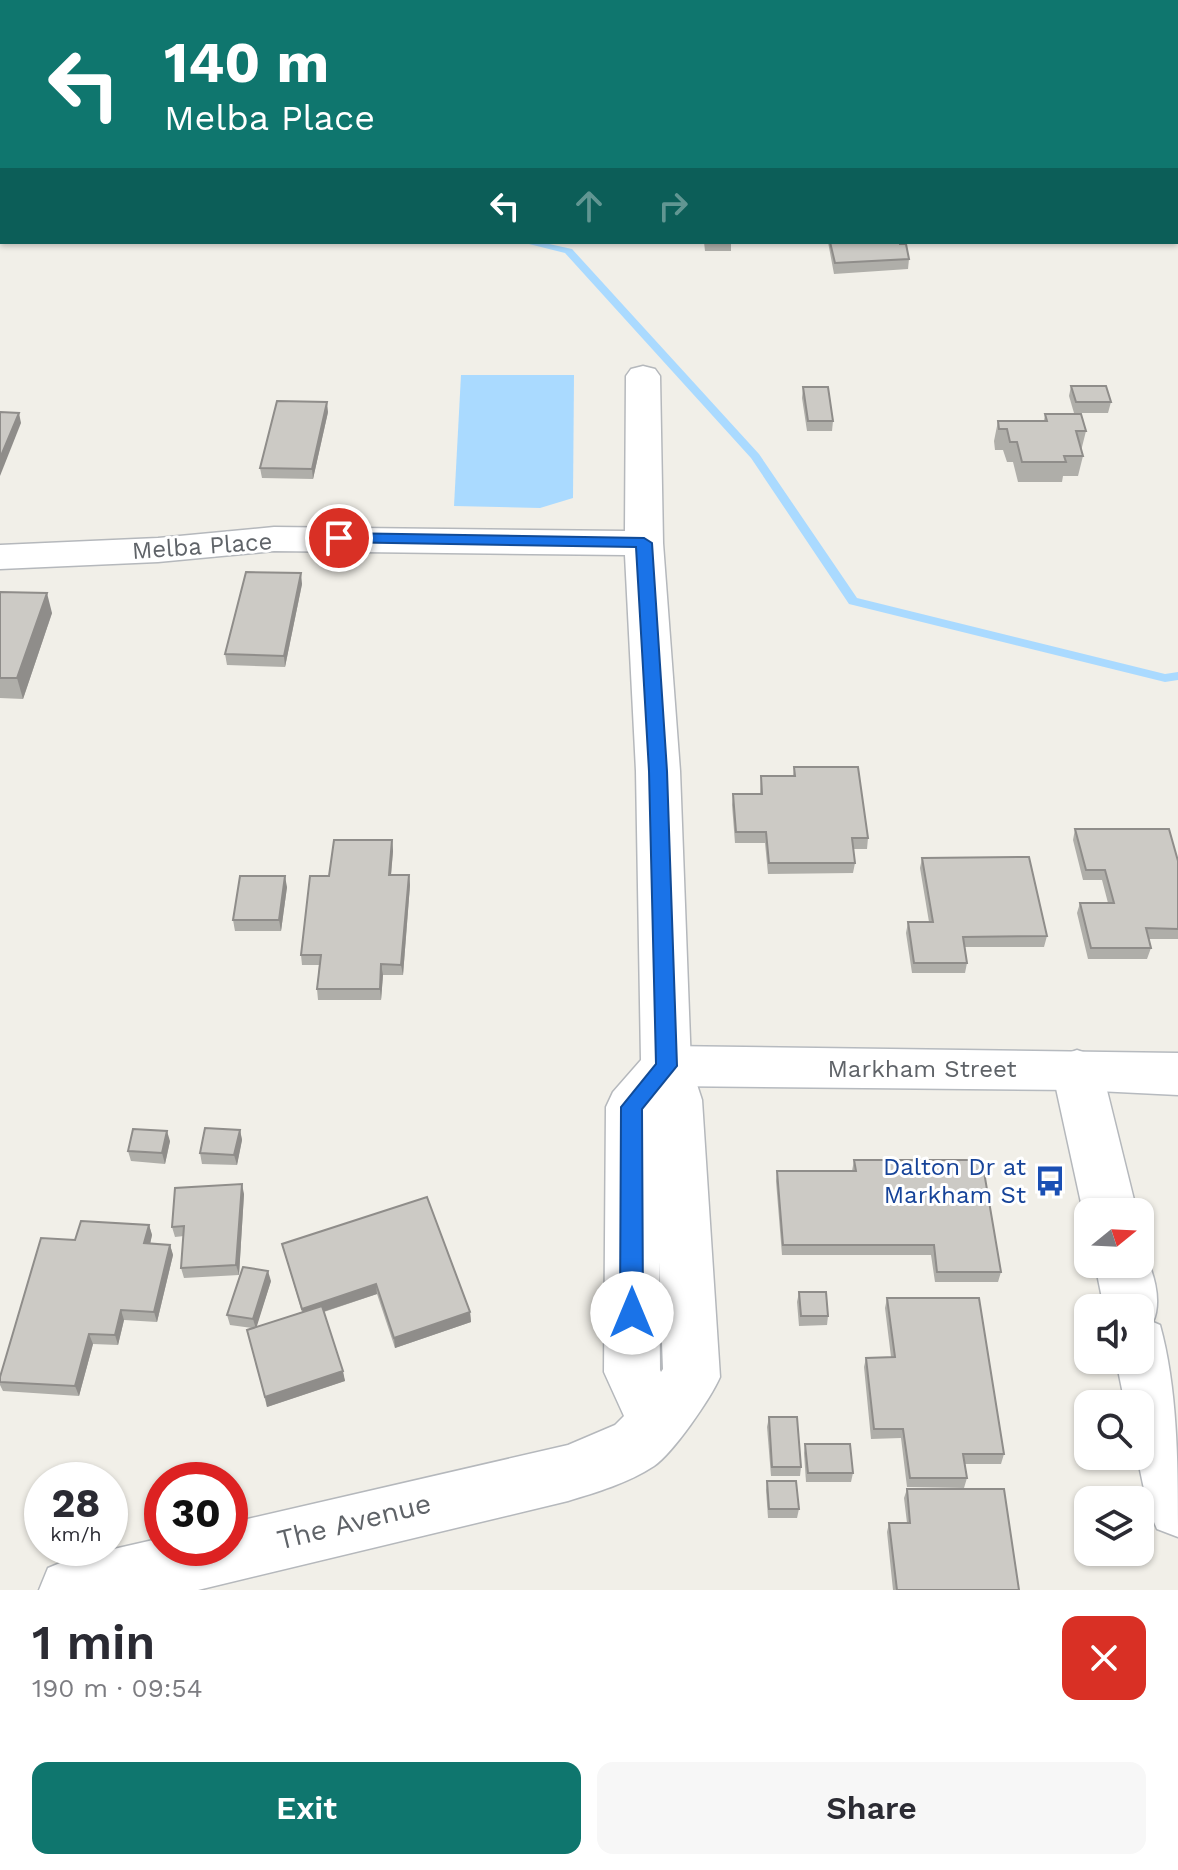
<!DOCTYPE html>
<meta charset="utf-8">
<style>
body{margin:0;font-family:"Work Sans",sans-serif;background:#f7f7f7;color:#2b2b33;height:100vh;display:flex;flex-direction:column;font-size:30px;white-space:nowrap}
*{box-sizing:border-box;margin:0}
p{font-size:26px;color:#7c7c81}
.icon{flex:none;width:44px;height:44px;fill:none;stroke:currentColor;stroke-width:2;stroke-linecap:round;stroke-linejoin:round}
.map{position:relative;height:1590px;overflow:hidden}
.sheet{display:flex;flex-direction:column;background:#fff;flex:1}
.sheet>*{flex:none}
.hud{position:absolute;left:0px;top:0px;width:1178px;height:244px;box-shadow:0 2px 6px #0004;background:#0f766e;color:#fff;overflow:hidden}
.needle{width:52px;rotate:72deg}
.buttons{position:absolute;left:1074px;top:1198px;display:grid;gap:16px}
.buttons a{display:grid;place-items:center;width:80px;height:80px;border-radius:16px;background:#fff;box-shadow:0 2px 6px #0004;font-size:40px}
.speed{position:absolute;left:24px;top:1462px;display:flex;gap:16px;font-size:40px;font-weight:700;text-align:center}
.speed>*{display:grid;place-content:center;width:104px;height:104px;border-radius:50%;background:#fff;box-shadow:0 2px 6px #0004;line-height:1}
.speed small{font-size:20px;font-weight:400}
.speed .limit{border:12px solid #d22;background:#fff;color:#111}
.pin{position:absolute;display:grid;place-items:center;width:68px;height:68px;color:#fff;margin:-34px;border:4px solid #fff;border-radius:50%;box-shadow:0 2px 8px #0007}
.me{position:absolute;width:88px;margin:-44px;rotate:0deg;stroke-linejoin:round;filter:drop-shadow(0 0 6px #0008)}
.turn{display:flex;align-items:center;gap:28px;height:168px;padding:0 32px;font-size:36px}
.turn .icon{width:104px;height:104px;stroke-width:2.5}
.turn b{display:block;font-size:56px;line-height:68px}
.lanes{display:flex;align-items:center;height:76px;padding:0 32px;background:#0003;justify-content:center;gap:40px;direction:ltr}
.lanes .off{opacity:.35}
.round{display:grid;place-items:center;flex:none;width:84px;height:84px;border-radius:16px;background:#f7f7f7}
.headline{display:flex;align-items:center;justify-content:space-between;height:136px;padding:0 32px}
h1{font-size:48px;font-weight:600;line-height:60px}
.primary-button{display:flex;gap:16px;margin-top:auto;padding:16px 32px}
.primary-button a{flex:1;height:92px;border-radius:16px;background:#0f766e;color:#fff;font-size:32px;font-weight:600;line-height:92px;text-align:center}
.primary-button a+a{background:#f7f7f7;color:#2b2b33}
.map>svg:first-child{display:block}
.water{fill:#aadaff}
.lines{fill:none;stroke-linecap:round;stroke-linejoin:round}
.stream{fill:#aadaff;fill-rule:evenodd}
.street-casing{stroke:#b5b8bc;stroke-width:3}
.secondary-casing{stroke:#b6babf;stroke-width:3}
.street{fill:#fff;fill-rule:evenodd}
.secondary{fill:#fff;fill-rule:evenodd}
.wall{fill:#afaea9}
.shaded-wall{fill:#8f8d8a}
.building{fill:#cccac5;stroke:#8f8d8a;stroke-width:2}
.route{fill:#1a73e8;stroke:#114b97;stroke-width:2}
.labels{text-anchor:middle;stroke-width:6;stroke-linejoin:round;paint-order:stroke}
.street-label{font-size:24px;fill:#5f6368;stroke:#fff}
.transit-label{font-size:24px;fill:#164399;stroke:#fff;text-anchor:end}
.near-street-label{font-size:28px;fill:#5f6368;stroke:#fff}
</style>
<div class="map">
<svg width="1178" height="1590" viewBox="0 0 1178 1590">
<rect width="100%" height="100%" fill="#f1efe8"/>
<path class="water" d="M461 375H574L573 498 540 508 454 506Z"/>
<g class="lines">
<g class="stream">
<rect x="0" y="163" width="2" height="6"/>
<path d="M521 242H540L572 249 759 454 857 598 1165 674 1178 672V680L1165 682 849 604 751 458 565 253Z"/>
</g>
<g class="street-casing">
<g id="street">
<path d="M928 0H973L974 2H929Z"/>
<path d="M1053 0H1121L1052 2Z"/>
<rect x="1176" y="189" width="2" height="18"/>
<path d="M643 366 655 369 660 376 663 543 680 771 691 1066 702 1100 720 1377C711 1398 673 1453 654 1466 628 1483 597 1492 568 1501L198 1590H39L48 1568 70 1559 162 1538V1548H230V1523L568 1445 615 1425 624 1416 604 1372 606 1107 613 1092 641 1060 636 771 625 555 274 551 158 562 0 569V545L158 538 274 527 625 531 626 376 631 369ZM659 1262 663 1369 661 1372 660 1370Z"/>
<path d="M1077 1050 1095 1056 1102 1070 1137 1212H1088V1222L1083 1212 1052 1070 1059 1056Z"/>
<path d="M1140 1247C1153 1267 1163 1300 1153 1322L1160 1325C1178 1390 1178 1467 1178 1537L1157 1529 1148 1508 1137 1456H1140V1404H1125L1116 1360H1140V1308H1104L1095 1264H1140Z"/>
</g>
</g>
<g class="secondary-casing">
<path id="secondary" d="M666 1046 1178 1053V1095L1077 1090 666 1086 648 1080 641 1066 648 1052Z"/>
</g>
<use href="#street" class="street"/>
<use href="#secondary" class="secondary"/>
</g>
<g class="wall">
<path d="M1176 212H1178V236L1176 231Z"/>
<path d="M704 242H731V251H705Z"/>
<path d="M828 242H900L909 259 908 269 834 274Z"/>
<path d="M1071 386 1111 402 1108 413H1074L1069 396Z"/>
<path d="M803 387 833 421 832 431H807L802 398Z"/>
<path d="M328 412 313 479 262 478 260 468Z"/>
<path d="M1045 414 1086 431 1081 451 1083 456 1078 476H1063L1062 482H1018L1013 462H1007L1003 450H995L994 441 998 421H1044Z"/>
<path d="M302 584 285 667 227 665 225 654Z"/>
<path d="M0 592 52 613 23 699 0 698Z"/>
<path d="M794 767 868 838 867 849H853L855 863 853 873 768 874 765 843H735L732 805 733 794H760L761 776H793Z"/>
<path d="M1075 829 1178 861V939H1148L1151 948 1147 959H1088L1077 913 1080 903H1108L1102 880H1083L1073 840Z"/>
<path d="M392 840 393 851 391 875H409L410 885 403 975H383L381 1000H318L317 989 319 965H302L301 955 329 876Z"/>
<path d="M922 858 1047 936 1044 947H965L967 963 965 973H912L906 933 908 922H929L920 868Z"/>
<path d="M287 887 281 931H235L233 920Z"/>
<path d="M240 1130 242 1140 237 1165 202 1164 200 1153Z"/>
<path d="M170 1141 165 1164 131 1161 128 1151Z"/>
<path d="M854 1160 1001 1272 998 1282H935L931 1255H782L776 1181 777 1171H852Z"/>
<path d="M244 1194 239 1275 184 1278 181 1268 184 1236 175 1237 172 1227Z"/>
<path d="M149 1225 152 1235 150 1244 170 1245 173 1255 157 1322 124 1320 118 1345 93 1344 79 1396 3 1391 0 1385V1377L75 1240Z"/>
<path d="M282 1244 470 1312 471 1322 395 1348 377 1294 324 1312 345 1381 267 1407 247 1330 252 1328 230 1325 227 1315 271 1281 256 1327 302 1312Z"/>
<path d="M799 1292 828 1316 827 1325 799 1326 797 1302Z"/>
<path d="M887 1298 1004 1454 1001 1464H965L967 1478 964 1488 907 1487 901 1438 871 1439 864 1367 866 1358 891 1357 885 1308Z"/>
<path d="M769 1417 801 1467 800 1476H771L767 1427Z"/>
<path d="M805 1444 853 1473 851 1482H806L804 1453Z"/>
<path d="M767 1481 799 1509 797 1518H768L766 1490Z"/>
<path d="M907 1489 1019 1590H893L887 1532 889 1523H907L904 1498Z"/>
</g>
<g class="shaded-wall">
<path d="M327 402 328 412 313 479 312 469Z"/>
<path d="M19 413 21 423 0 476V458Z"/>
<path d="M301 573 302 584 285 667 284 656Z"/>
<path d="M47 593 52 613 23 699 17 678Z"/>
<path d="M392 840 393 851 390 886 389 875Z"/>
<path d="M409 875 410 885 403 975 401 965Z"/>
<path d="M285 876 287 887 281 931 279 920Z"/>
<path d="M381 964 383 975 381 1000 380 989Z"/>
<path d="M240 1130 242 1140 237 1165 234 1155Z"/>
<path d="M167 1131 170 1141 165 1164 162 1153Z"/>
<path d="M242 1184 244 1194 239 1275 236 1265Z"/>
<path d="M149 1225 152 1235 148 1253 144 1243Z"/>
<path d="M170 1245 173 1255 157 1322 154 1312Z"/>
<path d="M268 1271 271 1281 256 1329 253 1319Z"/>
<path d="M376 1284 377 1294 304 1318 302 1309Z"/>
<path d="M121 1310 124 1320 118 1345 115 1335Z"/>
<path d="M470 1312 471 1322 395 1348 394 1338Z"/>
<path d="M89 1334 93 1344 79 1396 75 1386Z"/>
<path d="M343 1371 345 1381 267 1407 265 1397Z"/>
</g>
<g class="building">
<path d="M691 0H736L738 2H693Z"/>
<path d="M1176 15H1178V33L1176 34Z"/>
<path d="M1176 101 1178 105V150H1176Z"/>
<path d="M830 242H900V244H906L909 259 835 263Z"/>
<path d="M1071 386H1106L1111 402H1076Z"/>
<path d="M803 387H828L833 421H808Z"/>
<path d="M277 401 327 402 312 469 260 468Z"/>
<path d="M0 412 19 413 0 458Z"/>
<path d="M1045 414H1081L1086 431H1076L1083 456H1064L1066 462H1022L1017 442H1010L1007 429H999L998 421H1047Z"/>
<path d="M246 572 301 573 284 656 225 654Z"/>
<path d="M0 592 47 593 17 678H0Z"/>
<path d="M794 767H858L868 838H852L855 863H769L766 832H736L733 794H762L761 776H795Z"/>
<path d="M1075 829H1169L1178 861V929L1146 928 1151 948H1091L1080 903H1114L1105 870H1086Z"/>
<path d="M334 840H392L389 875H409L401 965 381 964 380 989H317L321 955H301L310 876H329Z"/>
<path d="M1029 857 1047 936 963 937 967 963H914L908 922H933L922 858Z"/>
<path d="M240 876H285L279 920H233Z"/>
<path d="M205 1128 240 1130 234 1155 200 1153Z"/>
<path d="M133 1129 167 1131 162 1153 128 1151Z"/>
<path d="M854 1160H982L1001 1272H937L934 1245H783L777 1171H856Z"/>
<path d="M242 1184 236 1265 181 1268 184 1226 172 1227 175 1188Z"/>
<path d="M427 1197 470 1312 394 1338 376 1284 302 1309 282 1244Z"/>
<path d="M81 1221 149 1225 144 1243 170 1245 154 1312 121 1310 115 1335 89 1334 75 1386 0 1382V1377L41 1238 75 1240Z"/>
<path d="M243 1267 268 1271 253 1319 227 1315Z"/>
<path d="M799 1292H826L828 1316H801Z"/>
<path d="M887 1298H979L1004 1454H963L967 1478H910L903 1429H874L866 1358 895 1357Z"/>
<path d="M322 1306 343 1371 265 1397 247 1330Z"/>
<path d="M769 1417H797L801 1467H772Z"/>
<path d="M805 1444H850L853 1473H808Z"/>
<path d="M767 1481H796L799 1509H769Z"/>
<path d="M907 1489H1004L1019 1590H897L889 1523H910Z"/>
</g>
<path class="route" d="M339 533 644 538 652 543 667 771 677 1066 642 1109 643 1313 640 1320 632 1323 624 1320 620 1313 621 1107 656 1064 649 771 636 547 333 542 331 538Z"/>
<defs>
<g id="bus-bare" transform="scale(2.4)"><path d="M-5-6H5V4H4V6H2V4H-2V6H-4V4H-5ZM-3.5-4V0h7V-4ZM-3.5 1.2v1.5H-2V1.2ZM2 1.2v1.5H3.5V1.2Z" fill="#1a4fb4" stroke="#fff" stroke-width="2.5" paint-order="stroke"/></g>
</defs>
<g fill-rule="evenodd">
<use href="#bus-bare" x="1050" y="1181"/>
</g>
<g class="labels">
<g class="street-label">
<text transform="translate(202 546) rotate(-4)" y="8">Melba Place</text>
<text x="922" y="1077">Markham Street</text>
</g>
<g class="transit-label">
<text x="1026" y="1175">Dalton Dr at<tspan x="1026" dy="28">Markham St</tspan></text>
</g>
<g class="near-street-label">
<text transform="translate(354 1521) rotate(-14)" y="10">The Avenue</text>
</g>
</g>
</svg>
<div class="buttons">
<a><svg class="needle" viewBox="-14 -14 28 28"><path d="M0-13l5 13h-10z" fill="#e53935"/><path d="M0 13l5-13h-10z" fill="#7c7c81"/></svg></a>
<a><svg class="icon" aria-label="sound" viewBox="0 0 24 24"><path d="M4 9h4l5-4v14l-5-4H4zM17 9q2 3 0 6"/></svg></a>
<a><svg class="icon" aria-label="search" viewBox="0 0 24 24"><circle cx="10" cy="10" r="6"/><path d="M15 15l6 6"/></svg></a>
<a><svg class="icon" aria-label="layers" viewBox="0 0 24 24"><path d="M12 4l9 5-9 5-9-5zM3 14l9 5 9-5"/></svg></a>
</div>
<div class="speed"><div>28<small>km/h</small></div><div class="limit">30</div></div>
<div class="pin" style="left:339px;top:538px;background:#d93025"><svg class="icon" aria-label="arrive" viewBox="0 0 24 24"><path d="M6 21V4h12l-3 4 3 4H6"/></svg></div>
<svg class="me" style="left:632px;top:1313px" viewBox="-20 -20 40 40"><circle r="19" fill="#fff"/><path d="M0-13L10 11 0 6-10 11z" fill="#1a73e8"/></svg>
<div class="hud">
<div class="turn"><svg class="icon" aria-label="left" viewBox="0 0 24 24"><path d="M17 20v-9H6M10 6l-5 5 5 5"/></svg><div><b>140 m</b>Melba Place</div></div>
<div class="lanes"><svg class="icon" aria-label="left" viewBox="0 0 24 24"><path d="M17 20v-9H6M10 6l-5 5 5 5"/></svg><svg class="icon off" aria-label="ahead" viewBox="0 0 24 24"><path d="M12 20V5M6 11l6-6 6 6"/></svg><svg class="icon off" aria-label="right" viewBox="0 0 24 24"><path d="M7 20v-9h11M14 6l5 5-5 5"/></svg></div>
</div>
</div>
<section class="sheet">
<div class="headline"><div><h1>1 min</h1><p>190 m · 09:54</p></div><a class="round" style="background:#d93025;color:#fff"><svg class="icon" aria-label="close" viewBox="0 0 24 24"><path d="M6 6l12 12M18 6L6 18"/></svg></a></div>
<div class="primary-button"><a>Exit</a><a>Share</a></div>
</section>
